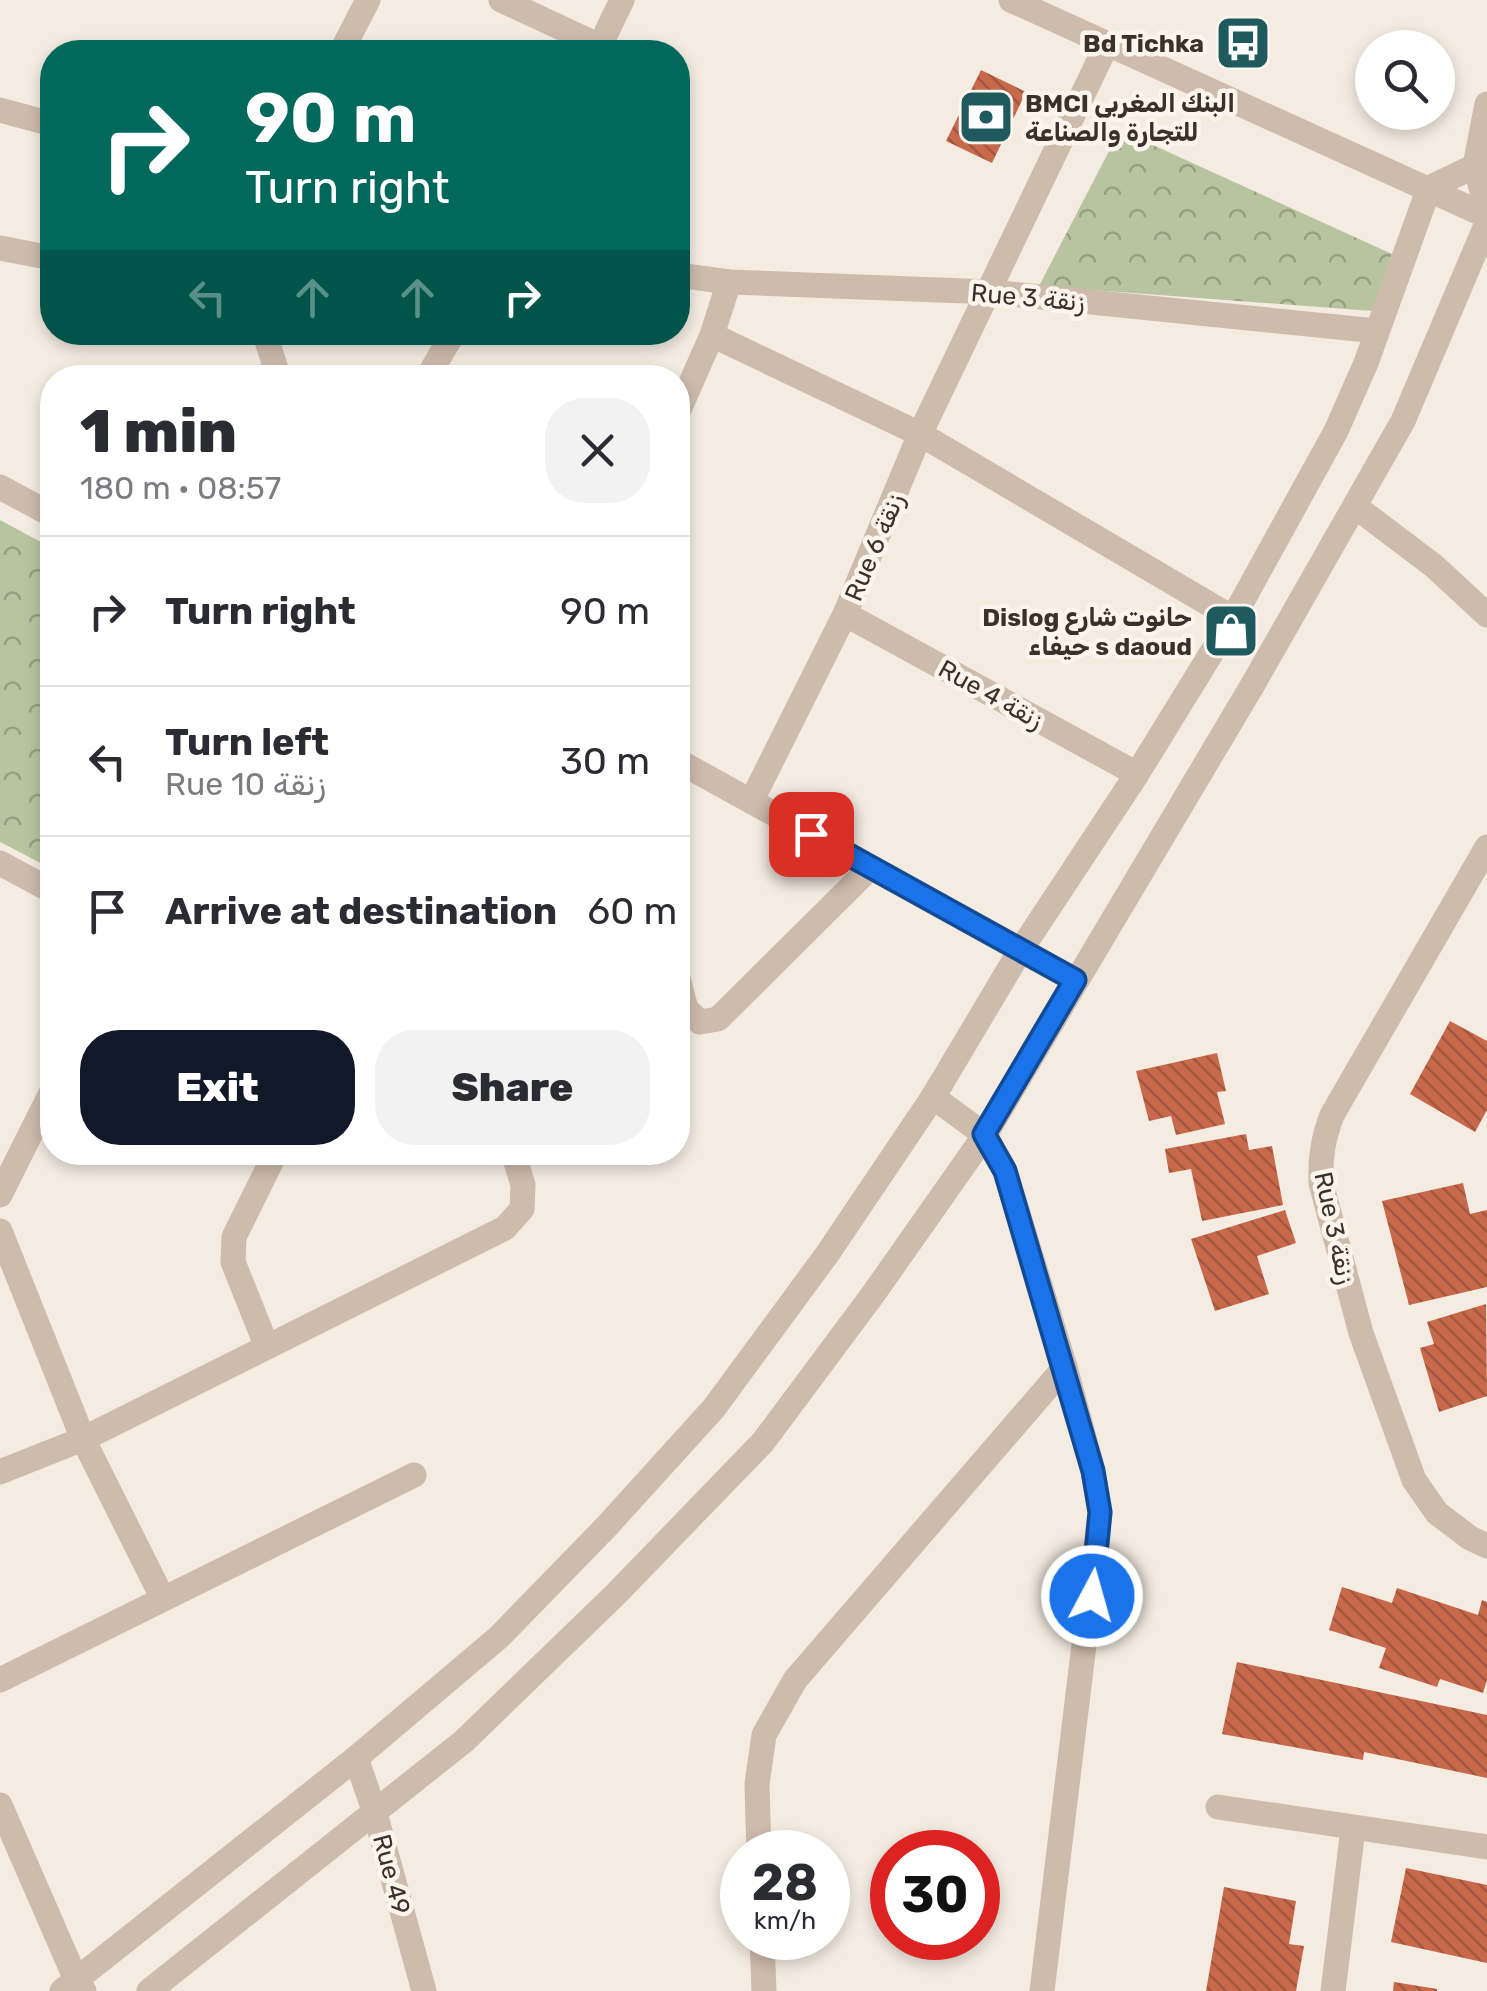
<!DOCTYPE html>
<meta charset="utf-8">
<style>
body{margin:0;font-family:Rubik,"Noto Sans Arabic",sans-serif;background:#f2f2f3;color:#2b2b33;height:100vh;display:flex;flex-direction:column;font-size:38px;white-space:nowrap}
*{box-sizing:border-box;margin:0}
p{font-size:32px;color:#7c7c81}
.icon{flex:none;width:55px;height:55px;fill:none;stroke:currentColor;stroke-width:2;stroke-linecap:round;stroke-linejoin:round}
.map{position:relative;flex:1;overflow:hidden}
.sheet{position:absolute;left:40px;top:365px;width:650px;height:800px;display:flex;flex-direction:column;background:#fff;border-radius:40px;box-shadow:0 5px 15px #0003}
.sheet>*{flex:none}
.guide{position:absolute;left:40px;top:40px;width:650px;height:305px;border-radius:40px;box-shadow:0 5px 15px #0003;background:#00695c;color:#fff;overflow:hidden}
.controls{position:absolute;left:1355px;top:30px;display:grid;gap:20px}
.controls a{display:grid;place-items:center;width:100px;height:100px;border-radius:50%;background:#fff;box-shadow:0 5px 15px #0003;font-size:50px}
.speed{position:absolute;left:720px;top:1830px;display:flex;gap:20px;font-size:50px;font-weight:700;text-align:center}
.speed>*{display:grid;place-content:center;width:130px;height:130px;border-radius:50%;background:#fff;box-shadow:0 5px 15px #0003;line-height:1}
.speed small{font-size:25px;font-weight:400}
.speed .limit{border:15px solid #d22;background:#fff;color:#111}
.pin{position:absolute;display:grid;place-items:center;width:85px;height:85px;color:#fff;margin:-42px;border-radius:20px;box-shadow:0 5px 15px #0006}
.me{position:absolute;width:110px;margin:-55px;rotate:6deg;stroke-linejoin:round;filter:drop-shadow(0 0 8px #0008)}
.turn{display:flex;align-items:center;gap:35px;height:210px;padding:0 40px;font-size:45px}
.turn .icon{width:130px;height:130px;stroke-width:2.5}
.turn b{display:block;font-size:70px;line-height:85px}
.lanes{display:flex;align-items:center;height:95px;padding:0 40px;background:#0003;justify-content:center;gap:50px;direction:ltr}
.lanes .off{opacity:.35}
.round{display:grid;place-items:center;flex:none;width:105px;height:105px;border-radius:40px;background:#f2f2f3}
.overview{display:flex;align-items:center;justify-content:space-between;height:170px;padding:0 40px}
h1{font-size:60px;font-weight:800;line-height:75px}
.button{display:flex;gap:20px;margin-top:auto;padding:20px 40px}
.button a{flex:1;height:115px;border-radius:40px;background:#111827;color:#fff;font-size:40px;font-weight:800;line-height:115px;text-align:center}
.button a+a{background:#f2f2f3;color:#2b2b33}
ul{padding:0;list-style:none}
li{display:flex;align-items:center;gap:30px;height:150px;padding:0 40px;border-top:2px solid #e1e1e2}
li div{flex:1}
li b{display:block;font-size:38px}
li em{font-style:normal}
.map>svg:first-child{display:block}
.forest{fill:url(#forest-crowns)}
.building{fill:url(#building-back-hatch)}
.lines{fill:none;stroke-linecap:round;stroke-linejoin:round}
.street{stroke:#cdbbac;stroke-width:25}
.route-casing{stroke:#114b97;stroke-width:25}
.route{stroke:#1a73e8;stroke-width:18}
.labels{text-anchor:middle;stroke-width:9;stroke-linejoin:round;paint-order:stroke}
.poi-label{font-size:25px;font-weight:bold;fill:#3b302b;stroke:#fbf5ee;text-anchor:end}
.street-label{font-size:25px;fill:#3b302b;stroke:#fbf5ee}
</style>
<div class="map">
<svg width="1487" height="1991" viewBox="0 0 1487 1991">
<defs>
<pattern id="forest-crowns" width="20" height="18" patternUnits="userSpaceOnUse" patternTransform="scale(2.5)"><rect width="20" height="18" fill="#b8c4a0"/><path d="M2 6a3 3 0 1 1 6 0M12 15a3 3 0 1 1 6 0" fill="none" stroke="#97a083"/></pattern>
<pattern id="building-back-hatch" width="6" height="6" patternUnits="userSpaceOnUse" patternTransform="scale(2.5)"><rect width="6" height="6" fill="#c8694b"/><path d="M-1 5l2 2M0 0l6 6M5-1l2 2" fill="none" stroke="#a4573f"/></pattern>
</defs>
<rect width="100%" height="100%" fill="#f4ebe1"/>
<g class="forest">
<path d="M1120 130 1392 254 1373 311 1039 286Z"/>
<path d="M0 520 52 548V869L0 842Z"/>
</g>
<g class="building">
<path d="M981 70 1026 92 992 163 946 141Z"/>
<path d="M1450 1021 1487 1041V1110L1475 1132 1410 1094Z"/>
<path d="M1217 1053 1226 1091 1217 1092 1225 1124 1176 1135 1171 1116 1149 1121 1136 1071Z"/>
<path d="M1246 1134 1249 1150 1272 1146 1283 1205 1202 1221 1191 1169 1169 1173 1165 1149Z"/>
<path d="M1463 1183 1470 1214 1487 1210V1287L1409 1305 1382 1201Z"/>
<path d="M1285 1210 1296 1243 1257 1256 1269 1294 1215 1311 1191 1239Z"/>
<path d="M1486 1304 1487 1396 1439 1412 1420 1348 1434 1344 1427 1322Z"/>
<path d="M1342 1587 1392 1603 1397 1588 1478 1615 1482 1600 1487 1602V1680L1483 1693 1440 1679 1437 1687 1379 1668 1386 1648 1329 1630Z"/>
<path d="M1237 1662 1487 1715V1778L1364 1752 1363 1760 1222 1734Z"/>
<path d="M1406 1868 1487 1885V1963L1391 1942Z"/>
<path d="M1224 1887 1296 1901 1289 1944 1304 1946 1296 1991H1206Z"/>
<path d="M1394 1982 1437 1989V1991H1393Z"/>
</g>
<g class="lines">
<g class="street">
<path d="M501 0 600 46"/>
<path d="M1011 0 1487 216"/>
<path d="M341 52 368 0"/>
<path d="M597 52 622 0"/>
<path d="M1487 104 1475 166 1487 209"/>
<path d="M0 110 52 124"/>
<path d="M0 248 52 258"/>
<path d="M678 275 729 282 991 292 1377 331"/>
<path d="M264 332 279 378"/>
<path d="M712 335 920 434 1233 618"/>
<path d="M427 378 454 332"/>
<path d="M678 412 712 335 729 282"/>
<path d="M0 487 52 515"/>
<path d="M1356 507 1434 566 1487 615"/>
<path d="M845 614 1137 774"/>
<path d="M678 761 1075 980"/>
<path d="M752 800 845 614 920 434 1107 44"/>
<path d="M1487 847 1332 1115C1323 1139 1320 1158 1321 1183L1361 1333 1414 1480 1437 1513 1470 1538 1487 1546"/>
<path d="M0 863 52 891"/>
<path d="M678 978 686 1009 700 1022 718 1019 870 868"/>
<path d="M933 1097 985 1135 1005 1171 1065 1367 1093 1471 1100 1513 1042 1991"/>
<path d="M0 1195 52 1091"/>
<path d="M0 1231 83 1439 163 1599"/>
<path d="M267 1347 233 1262 234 1237 276 1152"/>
<path d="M0 1472 83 1439 505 1228 522 1209 523 1185 513 1152"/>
<path d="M0 1680 414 1475"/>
<path d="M356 1758 375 1813 424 1991"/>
<path d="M0 1805 77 1982 84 1991"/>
<path d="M1218 1807 1487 1847"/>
<path d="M759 1852 757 1784 764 1735 795 1680 1065 1367"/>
<path d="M762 1938 764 1991"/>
<path d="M62 1991 356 1758 499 1637 607 1526 714 1408 828 1253 933 1097 1020 951 1137 774 1233 618 1336 431 1366 363 1429 188 1475 166"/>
<path d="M149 1991 464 1741 616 1594 763 1442 874 1293 985 1135 1252 686 1403 421 1487 223"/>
<path d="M1333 1991 1353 1829"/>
</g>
</g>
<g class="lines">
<g class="route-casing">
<path id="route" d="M811 834 1075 980 984 1134 1005 1171 1093 1471 1100 1512 1092 1596"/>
</g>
<use href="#route" class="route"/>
</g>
<defs>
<g id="bus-square" transform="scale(2.875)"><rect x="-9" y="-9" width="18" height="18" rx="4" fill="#1f5a5e" stroke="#fbf5ee"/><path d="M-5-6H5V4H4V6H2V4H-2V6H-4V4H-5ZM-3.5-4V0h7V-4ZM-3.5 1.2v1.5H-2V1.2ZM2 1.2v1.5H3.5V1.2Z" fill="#fff"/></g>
<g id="bank-square" transform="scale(2.875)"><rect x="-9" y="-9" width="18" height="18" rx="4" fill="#1f5a5e" stroke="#fbf5ee"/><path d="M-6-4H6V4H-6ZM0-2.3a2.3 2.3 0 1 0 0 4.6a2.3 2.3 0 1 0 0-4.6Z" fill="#fff"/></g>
<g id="shop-square" transform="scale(2.875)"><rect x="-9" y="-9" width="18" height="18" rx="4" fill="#1f5a5e" stroke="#fbf5ee"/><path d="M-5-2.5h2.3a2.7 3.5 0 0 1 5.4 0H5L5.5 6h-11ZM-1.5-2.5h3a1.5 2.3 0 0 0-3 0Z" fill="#fff"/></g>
</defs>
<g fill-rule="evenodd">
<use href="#bus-square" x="1243" y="43"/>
<use href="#bank-square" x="986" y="117"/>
<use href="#shop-square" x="1231" y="631"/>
</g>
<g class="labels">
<g class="poi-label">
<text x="1204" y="52">Bd Tichka</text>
<text x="1025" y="112" text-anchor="start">BMCI البنك المغربي<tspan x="1025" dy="29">للتجارة والصناعة</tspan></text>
<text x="1192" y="626">Dislog حانوت شارع<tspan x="1192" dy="29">حيفاء s daoud</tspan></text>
</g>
<g class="street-label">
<text transform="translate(1028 297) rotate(5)" y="9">Rue 3 زنقة</text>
<text transform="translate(874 547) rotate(-67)" y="9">Rue 6 زنقة</text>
<text transform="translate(991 694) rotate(29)" y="9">Rue 4 زنقة</text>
<text transform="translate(1335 1228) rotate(78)" y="9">Rue 3 زنقة</text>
<text transform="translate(392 1874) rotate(75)" y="9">Rue 49</text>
</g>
</g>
</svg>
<div class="controls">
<a><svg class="icon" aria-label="search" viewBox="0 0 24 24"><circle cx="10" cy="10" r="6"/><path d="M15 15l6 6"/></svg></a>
</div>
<div class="speed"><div>28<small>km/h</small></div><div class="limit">30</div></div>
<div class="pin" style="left:811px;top:834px;background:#d93025"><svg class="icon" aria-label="arrive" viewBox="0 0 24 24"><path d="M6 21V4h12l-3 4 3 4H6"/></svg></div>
<svg class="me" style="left:1092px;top:1596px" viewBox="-20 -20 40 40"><circle r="17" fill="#1a73e8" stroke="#fff" stroke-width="3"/><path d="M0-11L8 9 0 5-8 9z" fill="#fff"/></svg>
<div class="guide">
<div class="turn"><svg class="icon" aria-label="right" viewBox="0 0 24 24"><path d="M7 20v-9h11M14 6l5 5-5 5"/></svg><div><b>90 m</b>Turn right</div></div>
<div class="lanes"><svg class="icon off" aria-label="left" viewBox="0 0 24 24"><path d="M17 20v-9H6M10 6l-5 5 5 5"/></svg><svg class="icon off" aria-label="ahead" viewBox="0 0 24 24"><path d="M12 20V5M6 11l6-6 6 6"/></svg><svg class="icon off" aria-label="ahead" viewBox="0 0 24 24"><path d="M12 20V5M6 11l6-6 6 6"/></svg><svg class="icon" aria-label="right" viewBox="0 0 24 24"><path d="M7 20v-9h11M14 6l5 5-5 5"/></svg></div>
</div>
<section class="sheet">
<div class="overview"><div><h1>1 min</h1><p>180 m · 08:57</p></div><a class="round"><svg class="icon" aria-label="close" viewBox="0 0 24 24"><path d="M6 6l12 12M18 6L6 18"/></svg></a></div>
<ul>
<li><svg class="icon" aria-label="right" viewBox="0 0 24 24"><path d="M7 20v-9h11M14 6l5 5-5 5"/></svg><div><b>Turn right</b></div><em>90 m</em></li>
<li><svg class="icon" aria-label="left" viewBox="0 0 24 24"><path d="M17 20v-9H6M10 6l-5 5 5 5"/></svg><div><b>Turn left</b><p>Rue 10 زنقة</p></div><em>30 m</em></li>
<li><svg class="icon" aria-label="arrive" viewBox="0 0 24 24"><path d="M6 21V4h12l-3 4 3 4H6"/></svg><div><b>Arrive at destination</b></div><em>60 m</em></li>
</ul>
<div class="button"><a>Exit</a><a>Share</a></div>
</section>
</div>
